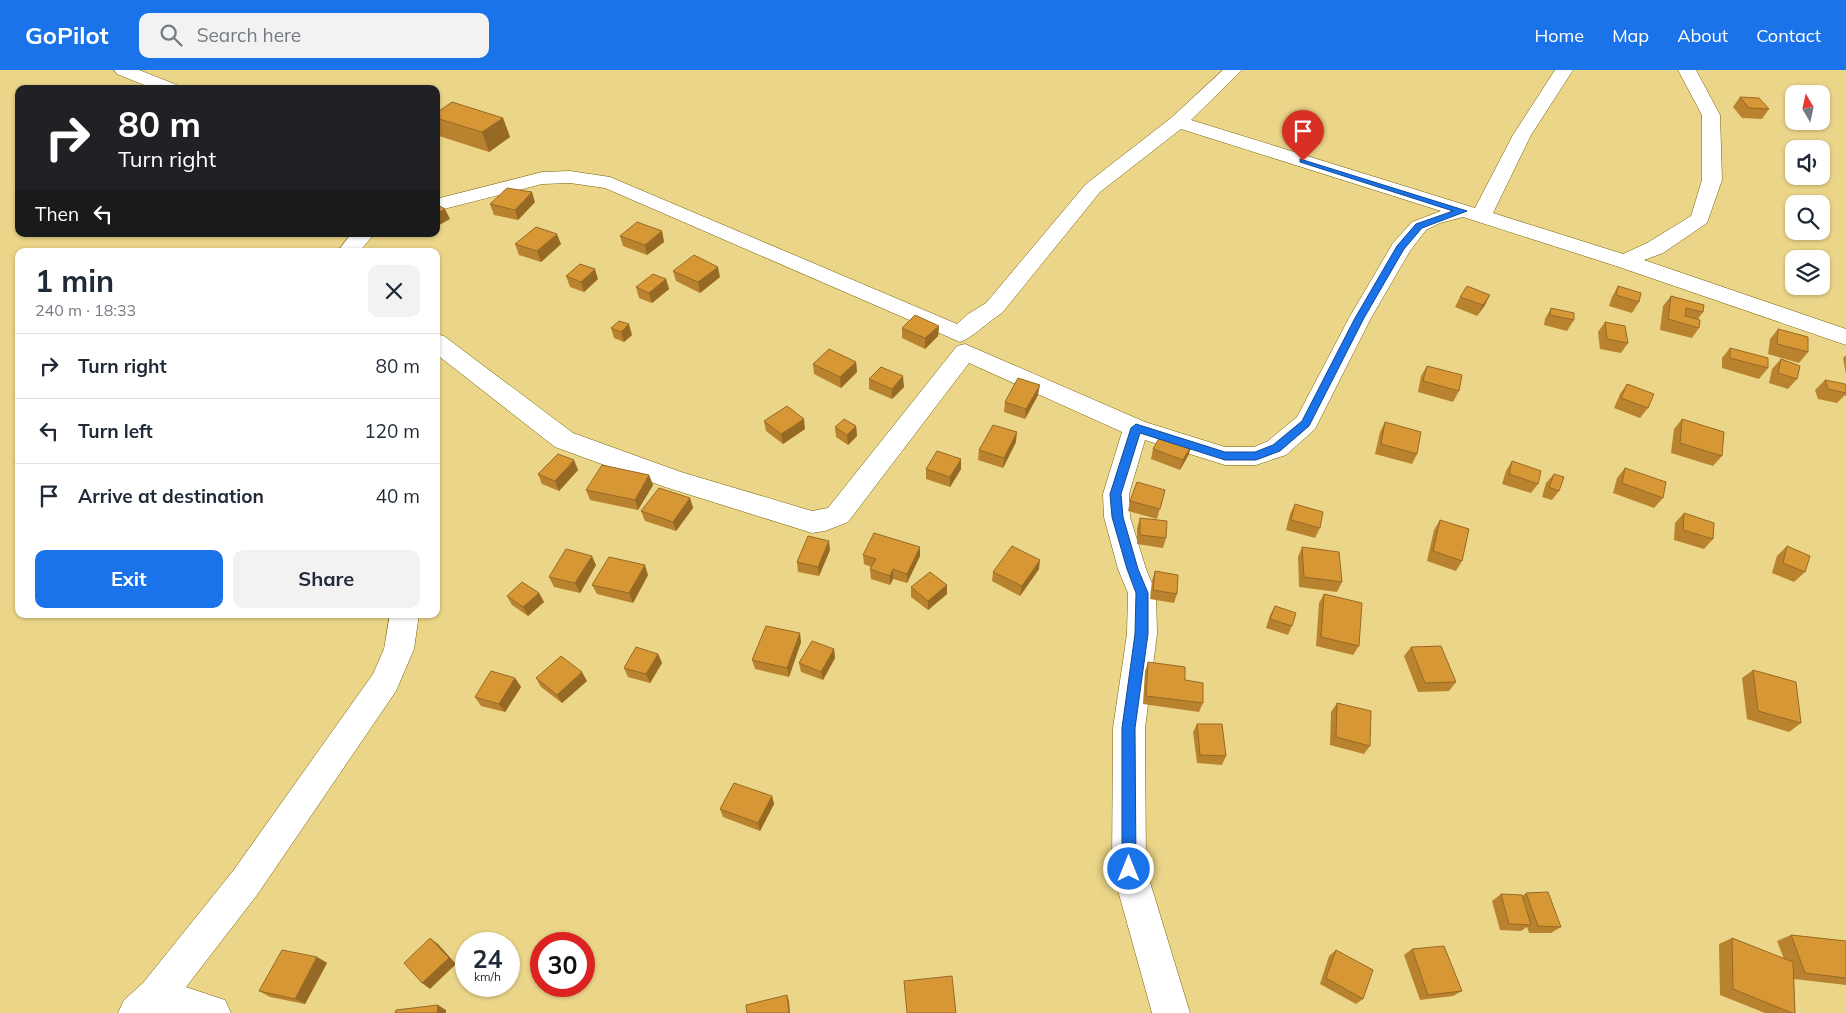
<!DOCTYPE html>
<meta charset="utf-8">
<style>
body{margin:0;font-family:Mulish,sans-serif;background:#f2f2f3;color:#1f2937;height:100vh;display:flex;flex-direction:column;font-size:19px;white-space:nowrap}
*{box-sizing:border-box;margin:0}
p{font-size:16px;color:#747a83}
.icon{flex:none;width:28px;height:28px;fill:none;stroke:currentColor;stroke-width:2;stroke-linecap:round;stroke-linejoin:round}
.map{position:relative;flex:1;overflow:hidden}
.sheet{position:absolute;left:15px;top:178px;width:425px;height:370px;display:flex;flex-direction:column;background:#fff;border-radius:10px;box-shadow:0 1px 4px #0004}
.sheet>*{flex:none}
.top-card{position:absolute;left:15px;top:15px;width:425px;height:152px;border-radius:10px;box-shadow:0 1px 4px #0004;background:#202124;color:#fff;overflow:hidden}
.needle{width:32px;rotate:351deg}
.buttons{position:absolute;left:1785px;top:15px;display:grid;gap:10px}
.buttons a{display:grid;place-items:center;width:45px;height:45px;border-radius:10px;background:#fff;box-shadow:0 1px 4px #0004;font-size:25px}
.speed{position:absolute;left:455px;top:862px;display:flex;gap:10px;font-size:25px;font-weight:700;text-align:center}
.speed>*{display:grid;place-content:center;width:65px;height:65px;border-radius:50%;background:#fff;box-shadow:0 1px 4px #0004;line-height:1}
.speed small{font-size:12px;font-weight:400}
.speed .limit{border:8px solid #d22;background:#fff;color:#111}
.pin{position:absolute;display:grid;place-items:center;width:42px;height:42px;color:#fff;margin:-51px -21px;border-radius:50% 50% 50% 0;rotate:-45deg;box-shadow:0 0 5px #0007}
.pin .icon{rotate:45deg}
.me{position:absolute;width:55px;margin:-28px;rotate:0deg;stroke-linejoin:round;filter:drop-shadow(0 0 4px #0008)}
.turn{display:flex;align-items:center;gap:18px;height:105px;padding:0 20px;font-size:22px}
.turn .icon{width:65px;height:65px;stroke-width:2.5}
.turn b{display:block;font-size:35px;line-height:42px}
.then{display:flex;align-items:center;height:48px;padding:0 20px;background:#0003;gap:10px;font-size:19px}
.round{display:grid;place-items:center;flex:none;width:52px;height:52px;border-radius:10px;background:#f2f2f3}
.head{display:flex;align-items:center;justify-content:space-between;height:85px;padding:0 20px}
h1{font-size:30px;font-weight:700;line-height:38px}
.primary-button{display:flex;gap:10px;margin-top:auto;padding:10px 20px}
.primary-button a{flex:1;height:58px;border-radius:10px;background:#1a73e8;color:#fff;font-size:20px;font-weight:700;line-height:58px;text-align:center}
.primary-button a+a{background:#f2f2f3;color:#1f2937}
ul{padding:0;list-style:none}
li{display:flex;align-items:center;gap:15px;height:65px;padding:0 20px;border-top:1px solid #e0e1e3}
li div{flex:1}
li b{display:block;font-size:19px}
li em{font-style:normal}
header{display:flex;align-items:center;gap:30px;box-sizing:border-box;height:70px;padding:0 25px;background:#1a73e8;color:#fff}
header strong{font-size:24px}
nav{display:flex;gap:28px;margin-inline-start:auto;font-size:18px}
.search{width:350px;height:45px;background:#f2f2f3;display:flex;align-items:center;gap:12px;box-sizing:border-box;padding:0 18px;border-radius:10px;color:#747a83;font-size:19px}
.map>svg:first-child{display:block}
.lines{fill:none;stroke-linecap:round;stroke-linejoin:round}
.street-casing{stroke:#766107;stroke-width:1}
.street{fill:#fff;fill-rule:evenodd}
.wall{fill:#b9822e}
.shaded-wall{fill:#966a25}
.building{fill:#d79735;stroke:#966a25}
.route{fill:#1a73e8;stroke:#114b97}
</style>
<header>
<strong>GoPilot</strong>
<div class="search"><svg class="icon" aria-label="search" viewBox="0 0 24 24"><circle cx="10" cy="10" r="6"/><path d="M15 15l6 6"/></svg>Search here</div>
<nav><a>Home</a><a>Map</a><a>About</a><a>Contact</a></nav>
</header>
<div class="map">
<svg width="1846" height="943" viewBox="0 0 1846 943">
<rect width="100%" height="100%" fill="#ebd588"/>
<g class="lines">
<g class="street-casing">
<g id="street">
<path d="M114 0H139L177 15 180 19H154L117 4Z"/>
<path d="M1223 0H1242L1191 50 1475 138 1513 65 1555 0H1573L1531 65 1493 143 1623 184 1647 173 1691 146 1702 110V45L1678 0H1696L1720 45 1722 110 1707 153 1663 183 1644 190 1846 259V275L1616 196 1463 147 1440 153 1426 160 1410 181 1371 248 1315 359 1286 385 1256 395H1225L1145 370 1129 424 1130 447 1146 499 1156 523 1157 564 1145 658 1146 799 1190 943H1152L1112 799 1113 658 1127 564 1128 523 1118 499 1104 447 1103 424 1122 362 969 293 848 452 825 461 812 463 665 417 555 377 436 284V264L444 266 573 363 681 402 812 441 828 438 957 276 965 274 1145 352 1225 377H1254L1268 371 1297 347 1349 248 1393 173 1412 152 1441 141 1181 59 1100 122 1002 243C989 251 972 268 960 272L605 118 570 113 542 114 436 141V129L542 102 570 101 610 107 957 254 968 244 986 233 1086 114 1171 48Z"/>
<path d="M351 164H374L360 181H338Z"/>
<path d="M390 544H419L414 579 396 621 257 825 186 917 225 930 231 943H118L124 930 143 913 233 801 373 604 384 579Z"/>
</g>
</g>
<use href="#street" class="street"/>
</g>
<g class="wall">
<path d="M1740 27 1769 39 1762 49 1742 48 1733 37Z"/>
<path d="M436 43 503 48 510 67 489 82 439 66 436 60Z"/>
<path d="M535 132 518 150 494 145 490 134Z"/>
<path d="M662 161 664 172 647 185 623 176 620 166Z"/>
<path d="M515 174H561L541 192 519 185Z"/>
<path d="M673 201 720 207 700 223 676 211Z"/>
<path d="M566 206 598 209 584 222 570 217Z"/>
<path d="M666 209 669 219 652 233 639 228 636 217Z"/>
<path d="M1618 216 1639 232 1632 243 1609 236 1612 227Z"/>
<path d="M1671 226 1703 242 1698 249 1699 258 1692 268 1660 260 1663 236Z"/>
<path d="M1460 227 1485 235 1477 246 1455 237Z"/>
<path d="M1551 238 1574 250 1567 261 1544 255 1545 249Z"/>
<path d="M1605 252 1628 273 1621 283 1600 279 1598 262Z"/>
<path d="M939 256 938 266 925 279 902 268V258Z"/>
<path d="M611 258 632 265 624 272 614 268Z"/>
<path d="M1778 259 1808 282 1799 293 1768 284 1770 269Z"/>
<path d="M1730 278 1768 298 1759 309 1722 298V288Z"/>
<path d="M1846 285V304L1843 288Z"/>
<path d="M1781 289 1797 309 1788 319 1769 313 1772 299Z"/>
<path d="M856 292 857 302 841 318 814 304 813 294Z"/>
<path d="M1427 296 1459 321 1453 332 1418 322 1421 306Z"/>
<path d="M869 309 904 317 892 329 869 319Z"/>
<path d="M1825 310 1846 317V327L1845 325 1837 333 1818 329 1815 320Z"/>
<path d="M1627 314 1648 338 1640 348 1614 338 1620 324Z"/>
<path d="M1038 325 1025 349 1004 342 1005 332Z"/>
<path d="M1682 349 1722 386 1713 396 1671 383 1674 359Z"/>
<path d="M764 351 805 359 783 374 766 361Z"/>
<path d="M1385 352 1417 384 1412 394 1375 384 1380 362Z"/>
<path d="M856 356 857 366 848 375 836 367 835 357Z"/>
<path d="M1016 372 1003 398 978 390 979 380Z"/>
<path d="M1153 379 1189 384 1180 400 1151 389Z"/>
<path d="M1512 391 1538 414 1531 423 1502 414 1506 401Z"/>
<path d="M1625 398 1663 428 1654 438 1613 423 1617 408Z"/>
<path d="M926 399H961L950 417 926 409Z"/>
<path d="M578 400 559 421 542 414 538 404Z"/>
<path d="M1554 404 1559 421 1552 430 1542 427 1546 413Z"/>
<path d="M649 405 653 415 638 440 590 430 586 420Z"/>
<path d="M1165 420 1157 449 1128 441 1130 431Z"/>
<path d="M690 428 693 438 676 461 645 451 641 441Z"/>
<path d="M1295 434 1320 458 1315 468 1286 460 1290 444Z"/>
<path d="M1684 443 1713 469 1704 479 1674 470 1675 453Z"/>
<path d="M1140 448 1166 468 1163 478 1137 474V458Z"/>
<path d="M1440 450 1462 491 1456 501 1427 491 1434 460Z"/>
<path d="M1787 476 1805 502 1794 512 1772 503 1777 486Z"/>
<path d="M1302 477 1342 512 1337 522 1299 517 1298 487Z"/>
<path d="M830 480 819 506 798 502 797 492Z"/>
<path d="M863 485 920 486 907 513 893 509 890 515 871 509 870 499 871 497 864 494Z"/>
<path d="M596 495 580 523 554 517 549 507Z"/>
<path d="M1039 499 1020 526 992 511 993 502Z"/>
<path d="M1155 501 1177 524 1174 533 1150 529 1152 511Z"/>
<path d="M648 505 633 533 597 524 592 515Z"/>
<path d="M947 515V524L928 540 911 527V517Z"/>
<path d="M539 523 544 532 528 546 512 535 507 526Z"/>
<path d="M1324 524 1359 576 1353 585 1316 576 1319 533Z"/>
<path d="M1275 536 1292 556 1288 565 1266 558 1270 545Z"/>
<path d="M801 572 789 607 755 599 752 590Z"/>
<path d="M1411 577 1456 612 1449 621 1418 622 1404 586Z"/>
<path d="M834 579 835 588 823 610 801 602 799 593Z"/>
<path d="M658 584 662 593 650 613 628 607 624 598Z"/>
<path d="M1148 592 1203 633 1199 642 1143 634 1145 601Z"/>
<path d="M1753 600 1801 653 1789 662 1747 649 1742 608Z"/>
<path d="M515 608 521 617 505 642 481 636 475 627Z"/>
<path d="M536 608 587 611 562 633 541 617Z"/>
<path d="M1337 633 1370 676 1364 684 1330 675 1331 642Z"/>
<path d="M1197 654 1226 686 1222 695 1197 693 1193 662Z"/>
<path d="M772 726 774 734 760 761 723 747 720 739Z"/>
<path d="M1526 823 1561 857 1551 863H1529L1527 857 1521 861 1500 860 1492 831 1501 824 1522 826Z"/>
<path d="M1791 865 1846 871V915L1794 909 1795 943H1765L1720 925 1719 874 1732 868 1784 889 1777 871Z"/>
<path d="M1412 879 1462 921 1453 926 1420 930 1404 885Z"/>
<path d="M1336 880 1363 929 1356 934 1320 914 1329 886Z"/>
<path d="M317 887 327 893 305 934 270 927 259 921Z"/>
</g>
<g class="shaded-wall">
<path d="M503 48 510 67 489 82 482 62Z"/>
<path d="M532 122 535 132 518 150 515 140Z"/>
<path d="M445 139 450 149 436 157V144Z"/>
<path d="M662 161 664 172 647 185 645 175Z"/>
<path d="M557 164 561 174 541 192 537 181Z"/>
<path d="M718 197 720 207 700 223 698 212Z"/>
<path d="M595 199 598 209 584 222 581 212Z"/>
<path d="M666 209 669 219 652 233 649 223Z"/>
<path d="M1490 225 1485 235 1477 246 1483 235Z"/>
<path d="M629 254 632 265 624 272 621 262Z"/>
<path d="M939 256 938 266 925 279V268Z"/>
<path d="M856 292 857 302 841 318 840 307Z"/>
<path d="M903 306 904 317 892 329V319Z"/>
<path d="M1040 315 1038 325 1025 349 1026 339Z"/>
<path d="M804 349 805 359 783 374 781 364Z"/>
<path d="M856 356 857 366 848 375 847 365Z"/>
<path d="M1017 362 1016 372 1003 398 1004 388Z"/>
<path d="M1192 374 1189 384 1180 400 1183 390Z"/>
<path d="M961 389V399L950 417V407Z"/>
<path d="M574 390 578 400 559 421 555 411Z"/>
<path d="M649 405 653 415 638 440 635 430Z"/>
<path d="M690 428 693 438 676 461 673 452Z"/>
<path d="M829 471 830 480 819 506 818 497Z"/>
<path d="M920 477V486L907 513V504Z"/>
<path d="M592 486 596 495 580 523 575 513Z"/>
<path d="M1040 490 1039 499 1020 526 1022 516Z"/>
<path d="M645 495 648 505 633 533 629 523Z"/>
<path d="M893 499V509L890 515V506Z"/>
<path d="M947 515V524L928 540V531Z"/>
<path d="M539 523 544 532 528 546 523 537Z"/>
<path d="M800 563 801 572 789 607 787 598Z"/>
<path d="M834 579 835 588 823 610 821 602Z"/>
<path d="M658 584 662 593 650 613 646 604Z"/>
<path d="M582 602 587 611 562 633 557 625Z"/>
<path d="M515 608 521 617 505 642 499 634Z"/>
<path d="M772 726 774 734 760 761 758 753Z"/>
<path d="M430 868 438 874 456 894 430 919 422 913Z"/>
<path d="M317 887 327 893 305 934 295 929Z"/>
<path d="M787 925 789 931 790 943H789Z"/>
<path d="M438 935 446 940V943H437Z"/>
</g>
<g class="building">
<path d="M1740 27 1759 28 1769 39 1749 38Z"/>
<path d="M452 32 503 48 482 62 436 48V43Z"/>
<path d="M507 118 532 122 515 140 490 134Z"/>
<path d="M436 134 445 139 436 144Z"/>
<path d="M637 152 662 161 645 175 620 166Z"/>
<path d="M536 157 557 164 537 181 515 174Z"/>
<path d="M694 185 718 197 698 212 673 201Z"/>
<path d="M580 194 595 199 581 212 566 206Z"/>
<path d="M653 204 666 209 649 223 636 217Z"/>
<path d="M1467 216 1490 225 1483 235 1460 227Z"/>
<path d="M1618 216 1641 223 1639 232 1616 225Z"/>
<path d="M1671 226 1704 235 1703 242 1686 238 1685 246 1700 250 1699 258 1668 249Z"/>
<path d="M1551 238 1574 243V250L1550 245Z"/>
<path d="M915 245 939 256 925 268 902 258Z"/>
<path d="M619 251 629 254 621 262 611 258Z"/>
<path d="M1605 252 1625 256 1628 273 1607 269Z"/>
<path d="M1778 259 1808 267V282L1777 274Z"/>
<path d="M1730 278 1768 288V298L1730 288Z"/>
<path d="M829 279 856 292 840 307 813 294Z"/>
<path d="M1781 289 1800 296 1797 309 1778 303Z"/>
<path d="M1427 296 1462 305 1459 321 1423 311Z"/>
<path d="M881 297 903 306 892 319 869 309Z"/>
<path d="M1018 308 1040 315 1026 339 1005 332Z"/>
<path d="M1825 310 1845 314 1846 318V323L1828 319Z"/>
<path d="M1627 314 1654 324 1648 338 1621 328Z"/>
<path d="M787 336 804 349 781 364 764 351Z"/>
<path d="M844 349 856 356 847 365 835 357Z"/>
<path d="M1682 349 1724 362 1722 386 1680 373Z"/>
<path d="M1385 352 1421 362 1417 384 1381 374Z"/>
<path d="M993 355 1017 362 1004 388 979 380Z"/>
<path d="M1162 363 1192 374 1183 390 1153 379Z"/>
<path d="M937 381 961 389 950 407 926 399Z"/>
<path d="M558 384 574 390 555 411 538 404Z"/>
<path d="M1512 391 1541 401 1538 414 1509 404Z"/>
<path d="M602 395 649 405 635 430 586 420Z"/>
<path d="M1625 398 1666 412 1663 428 1622 413Z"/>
<path d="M1554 404 1564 407 1559 421 1549 417Z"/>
<path d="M1137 412 1165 420 1160 439 1130 431Z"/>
<path d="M659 418 690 428 673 452 641 441Z"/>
<path d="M1295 434 1323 442 1320 458 1291 450Z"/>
<path d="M1684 443 1714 453 1713 469 1683 460Z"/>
<path d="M1140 448 1167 451 1166 468 1140 465Z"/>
<path d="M1440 450 1469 459 1462 491 1433 481Z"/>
<path d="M874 463 920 477 907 504 893 499 890 506 870 499 876 489 863 485Z"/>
<path d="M808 466 829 471 818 497 797 492Z"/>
<path d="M1012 476 1040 490 1022 516 993 502Z"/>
<path d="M1787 476 1810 486 1805 502 1783 493Z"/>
<path d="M1302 477 1339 482 1342 512 1304 507Z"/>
<path d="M566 479 592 486 575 513 549 507Z"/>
<path d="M609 487 645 495 629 523 592 515Z"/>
<path d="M1155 501 1178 505 1177 524 1153 520Z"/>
<path d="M930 502 947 515 928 531 911 517Z"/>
<path d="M522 512 539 523 523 537 507 526Z"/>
<path d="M1324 524 1362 533 1359 576 1321 567Z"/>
<path d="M1275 536 1296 543 1292 556 1270 549Z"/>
<path d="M766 556 800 563 787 598 752 590Z"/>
<path d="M812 571 834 579 821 602 799 593Z"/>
<path d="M1441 576 1456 612 1425 613 1411 577Z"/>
<path d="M636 577 658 584 646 604 624 598Z"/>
<path d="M561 586 582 602 557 625 536 608Z"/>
<path d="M1148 592 1185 597V610L1203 613V633L1146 626Z"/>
<path d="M1753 600 1796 612 1801 653 1758 641Z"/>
<path d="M491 601 515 608 499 634 475 627Z"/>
<path d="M1337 633 1371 641 1370 676 1336 667Z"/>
<path d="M1197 654H1222L1226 686 1200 685Z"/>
<path d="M734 713 772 726 758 753 720 739Z"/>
<path d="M1548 822 1561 857 1538 856 1526 823Z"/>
<path d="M1501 824 1522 825 1531 855 1509 854Z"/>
<path d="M1791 865 1846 871V908L1805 903Z"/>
<path d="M430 868 449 888 422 913 404 893Z"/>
<path d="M1732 868 1793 892 1795 943H1792L1733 919Z"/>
<path d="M1444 876 1462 921 1428 925 1412 879Z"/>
<path d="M282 880 317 887 295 929 259 921Z"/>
<path d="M1336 880 1373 900 1363 929 1326 908Z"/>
<path d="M952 906 956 943H907L904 911Z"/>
<path d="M787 925 789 943H747L746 935Z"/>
<path d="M438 935 437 943H395L396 940Z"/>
</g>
<path class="route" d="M1300 89 1467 141 1422 158 1404 179 1364 248 1309 356 1280 381 1256 390H1225L1140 363 1121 424 1123 447 1138 499 1148 523V564L1135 658 1136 799 1134 804 1129 806 1124 804 1122 799V658L1135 564 1136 523 1127 499 1112 447 1110 424 1131 358 1136 354 1225 382H1255L1273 375 1302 351 1355 248 1397 176 1416 154 1453 141 1300 92Z"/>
</svg>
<div class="buttons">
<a><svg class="needle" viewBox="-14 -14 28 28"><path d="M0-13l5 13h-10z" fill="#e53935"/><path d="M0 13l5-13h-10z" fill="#747a83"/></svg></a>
<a><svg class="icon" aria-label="sound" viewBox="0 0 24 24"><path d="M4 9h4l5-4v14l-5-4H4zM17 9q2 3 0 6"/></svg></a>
<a><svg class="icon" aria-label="search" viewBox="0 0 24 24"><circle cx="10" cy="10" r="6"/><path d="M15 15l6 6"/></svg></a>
<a><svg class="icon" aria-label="layers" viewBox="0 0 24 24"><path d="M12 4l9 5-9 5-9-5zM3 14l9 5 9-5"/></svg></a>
</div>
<div class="speed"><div>24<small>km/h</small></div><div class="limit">30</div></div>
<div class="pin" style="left:1303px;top:91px;background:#d93025"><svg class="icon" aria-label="arrive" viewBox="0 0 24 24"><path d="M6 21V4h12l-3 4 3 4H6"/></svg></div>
<svg class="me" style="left:1129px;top:799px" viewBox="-20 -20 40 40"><circle r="17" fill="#1a73e8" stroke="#fff" stroke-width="3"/><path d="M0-11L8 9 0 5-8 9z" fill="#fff"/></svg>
<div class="top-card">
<div class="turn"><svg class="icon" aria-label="right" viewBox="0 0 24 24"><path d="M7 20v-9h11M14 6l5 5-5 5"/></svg><div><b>80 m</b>Turn right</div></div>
<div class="then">Then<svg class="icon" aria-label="left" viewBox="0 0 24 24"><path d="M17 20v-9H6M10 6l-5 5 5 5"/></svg></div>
</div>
<section class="sheet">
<div class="head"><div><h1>1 min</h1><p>240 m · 18:33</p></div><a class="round"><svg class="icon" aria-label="close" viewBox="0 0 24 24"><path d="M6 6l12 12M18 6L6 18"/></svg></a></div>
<ul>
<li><svg class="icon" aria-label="right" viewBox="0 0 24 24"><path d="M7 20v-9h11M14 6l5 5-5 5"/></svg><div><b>Turn right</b></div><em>80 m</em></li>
<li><svg class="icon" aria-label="left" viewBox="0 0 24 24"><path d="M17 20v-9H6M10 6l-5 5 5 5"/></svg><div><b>Turn left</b></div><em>120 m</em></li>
<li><svg class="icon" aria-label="arrive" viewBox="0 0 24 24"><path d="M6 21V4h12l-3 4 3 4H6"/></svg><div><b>Arrive at destination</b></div><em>40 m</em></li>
</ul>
<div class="primary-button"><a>Exit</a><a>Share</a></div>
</section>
</div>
